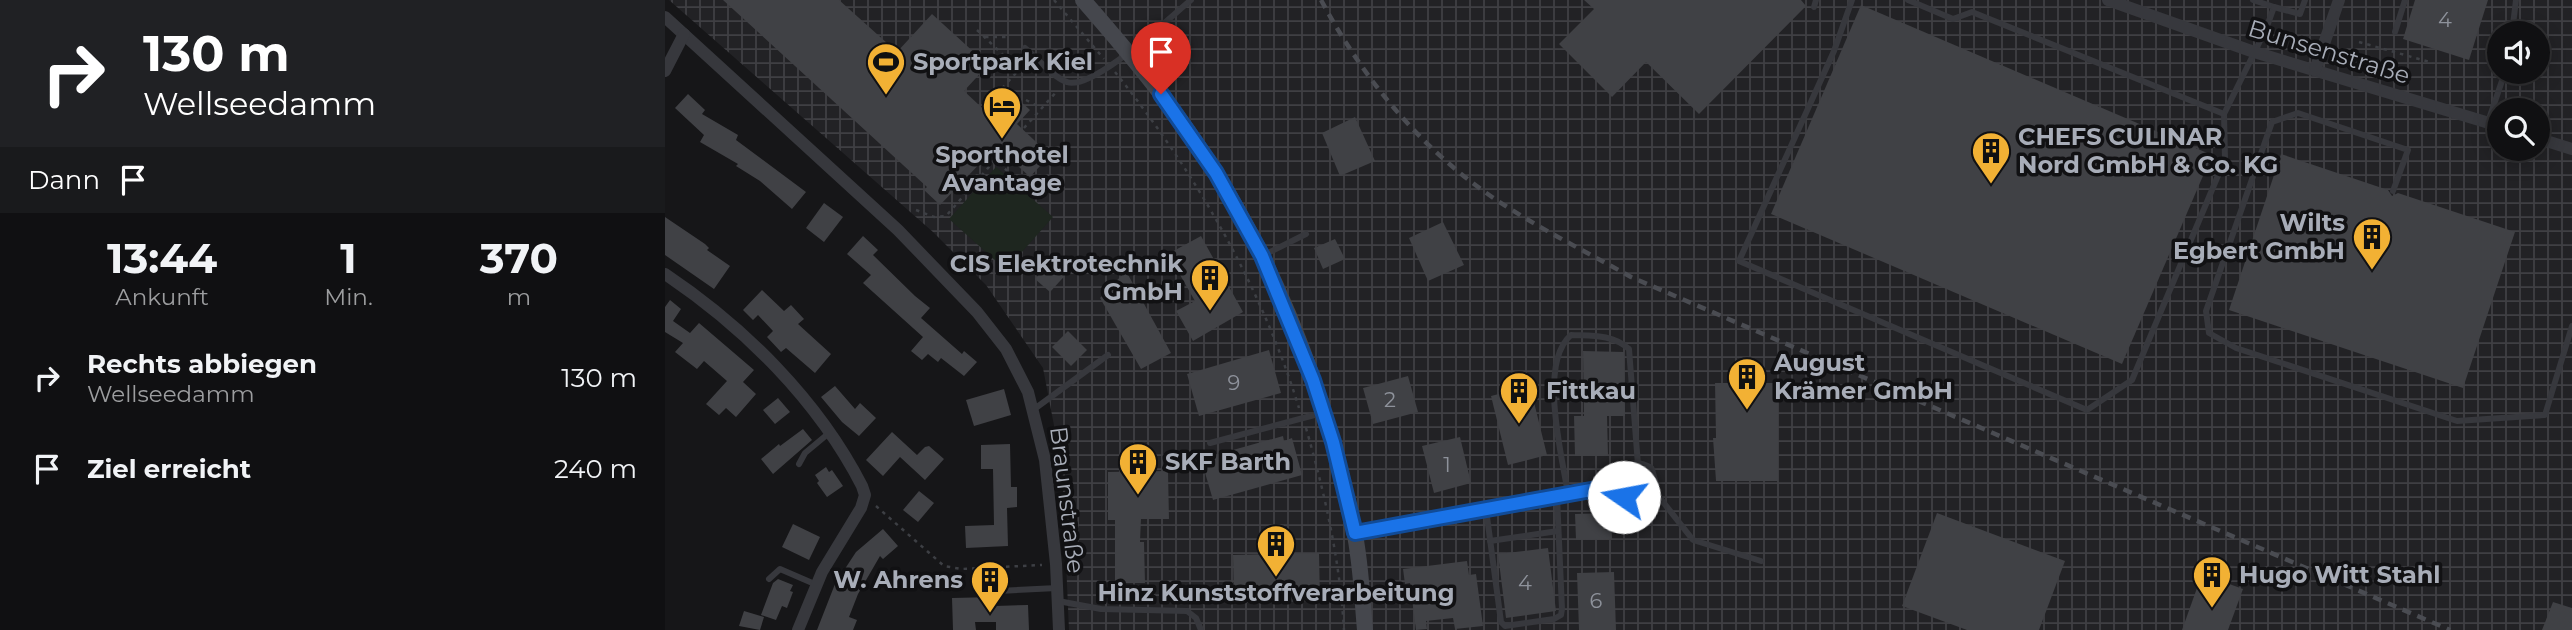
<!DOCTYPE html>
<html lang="de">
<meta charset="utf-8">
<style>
body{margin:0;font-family:Montserrat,sans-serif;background:#1e1e20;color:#f1f3f6;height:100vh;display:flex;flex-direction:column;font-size:26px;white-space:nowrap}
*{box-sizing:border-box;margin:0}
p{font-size:23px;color:#9c9d9f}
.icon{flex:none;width:38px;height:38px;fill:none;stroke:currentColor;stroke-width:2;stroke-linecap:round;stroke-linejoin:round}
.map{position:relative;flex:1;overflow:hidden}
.panel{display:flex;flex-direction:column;background:#101012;width:665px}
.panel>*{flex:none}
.hud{background:#202124;color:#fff;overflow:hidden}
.tools{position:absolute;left:1822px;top:21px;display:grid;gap:14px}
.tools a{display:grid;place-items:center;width:63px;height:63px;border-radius:50%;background:#101012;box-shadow:0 4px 18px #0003,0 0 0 2px #303032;font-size:35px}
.pin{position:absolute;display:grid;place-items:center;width:60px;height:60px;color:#fff;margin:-72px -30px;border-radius:50% 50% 50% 0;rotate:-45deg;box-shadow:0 0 7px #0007}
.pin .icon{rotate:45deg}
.me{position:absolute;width:77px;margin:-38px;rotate:282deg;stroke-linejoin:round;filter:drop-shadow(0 0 5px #0008)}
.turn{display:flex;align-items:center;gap:24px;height:147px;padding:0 28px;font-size:32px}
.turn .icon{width:91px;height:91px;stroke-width:2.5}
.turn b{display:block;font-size:49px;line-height:60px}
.then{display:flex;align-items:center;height:66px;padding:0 28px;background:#0003;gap:14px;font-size:26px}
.eta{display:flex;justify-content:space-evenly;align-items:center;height:119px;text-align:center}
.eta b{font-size:42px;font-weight:700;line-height:49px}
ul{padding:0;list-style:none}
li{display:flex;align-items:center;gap:21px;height:91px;padding:0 28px}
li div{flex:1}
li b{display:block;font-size:26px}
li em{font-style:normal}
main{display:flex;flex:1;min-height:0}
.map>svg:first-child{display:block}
.industrial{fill:url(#industrial-grid);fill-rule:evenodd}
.grass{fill:#1e261f}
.building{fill:#404145}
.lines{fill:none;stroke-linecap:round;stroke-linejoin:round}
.path{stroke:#3d3f44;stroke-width:2.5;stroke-dasharray:3.5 5;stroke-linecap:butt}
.service{stroke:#37383d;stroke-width:6}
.minor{stroke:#37383d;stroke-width:12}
.secondary{stroke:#45474d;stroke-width:16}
.rail{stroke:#4a4c52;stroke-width:4.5;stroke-dasharray:9 7;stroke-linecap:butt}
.route-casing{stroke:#114b97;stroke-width:18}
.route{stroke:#1a73e8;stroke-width:12}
.labels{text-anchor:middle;stroke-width:7;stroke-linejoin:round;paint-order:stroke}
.number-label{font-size:21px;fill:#8e929b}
.street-label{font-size:24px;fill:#a8adb8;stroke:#111113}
.poi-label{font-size:24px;font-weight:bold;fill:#a8adb8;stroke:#111113;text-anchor:start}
</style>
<main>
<section class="panel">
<div class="hud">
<div class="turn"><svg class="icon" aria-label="right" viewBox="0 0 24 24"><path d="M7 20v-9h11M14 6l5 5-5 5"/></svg><div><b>130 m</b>Wellseedamm</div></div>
<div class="then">Dann<svg class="icon" aria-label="arrive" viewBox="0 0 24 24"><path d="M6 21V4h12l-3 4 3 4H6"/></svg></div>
</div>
<div class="eta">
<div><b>13:44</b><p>Ankunft</p></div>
<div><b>1</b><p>Min.</p></div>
<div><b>370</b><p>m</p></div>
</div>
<ul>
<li><svg class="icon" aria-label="right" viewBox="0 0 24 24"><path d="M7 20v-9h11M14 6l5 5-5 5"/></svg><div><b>Rechts abbiegen</b><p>Wellseedamm</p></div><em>130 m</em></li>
<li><svg class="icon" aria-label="arrive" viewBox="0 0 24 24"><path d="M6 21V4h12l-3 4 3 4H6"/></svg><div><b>Ziel erreicht</b></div><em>240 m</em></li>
</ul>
</section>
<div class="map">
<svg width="1907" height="630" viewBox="0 0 1907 630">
<defs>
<pattern id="industrial-grid" width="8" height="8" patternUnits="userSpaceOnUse" patternTransform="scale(1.75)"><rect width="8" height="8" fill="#222225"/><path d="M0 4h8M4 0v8" fill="none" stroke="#3f3f43"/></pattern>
</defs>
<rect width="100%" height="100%" fill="#161618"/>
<path class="industrial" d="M4 0H1907V630H404L397 467 378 368 321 285 268 232ZM1834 33H1872V72H1834ZM1834 110H1872V149H1834Z"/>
<path class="grass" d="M331 167 388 217 341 270 284 219Z"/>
<g class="building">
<path d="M58 0H174L232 52 267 14 323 65 299 91 328 118 349 95 365 110 352 124 385 155 365 177 343 157 338 163 326 152 275 205 259 190 262 187Z"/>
<path d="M919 0H1136L1141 6 1034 114 981 62 947 97 894 44 929 9Z"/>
<path d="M1750 0H1823L1804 60 1738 39Z"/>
<path d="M1196 5 1547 155 1457 364 1106 214Z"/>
<path d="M23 94 40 110 37 114 73 135 71 140 141 192 127 209 95 181 71 166 73 164 35 142 39 135 10 108Z"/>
<path d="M690 117 710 161 675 176 657 133Z"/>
<path d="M1616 154 1723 190 1727 196 1733 193 1850 232 1798 388 1564 310Z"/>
<path d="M159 203 178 217 159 242 141 228Z"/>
<path d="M0 217 40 244 44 248 42 250 65 266 49 289 0 255Z"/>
<path d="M778 222 799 265 763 281 744 238Z"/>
<path d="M198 236 213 250 208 255 250 296 265 308 256 318 297 354 299 351 312 362 299 376 276 358 273 362 263 354 257 360 246 351 258 337 198 283 206 275 182 254Z"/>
<path d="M536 236 578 312 528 341 511 311 530 301 503 254Z"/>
<path d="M670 239 680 259 658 269 649 248Z"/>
<path d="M390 256 406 269 385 292 370 279Z"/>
<path d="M461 271 506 353 476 369 435 298Z"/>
<path d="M97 290 119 311 126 305 139 319 133 324 166 354 150 373 121 348 116 352 102 337 108 331 93 315 88 320 78 310Z"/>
<path d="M5 300 16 309 8 321 25 333 34 323 89 370 78 382 91 394 71 417 61 408 54 415 41 404 62 381 39 361 32 369 10 352 18 343 0 332V307Z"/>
<path d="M403 331 422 350 406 366 387 347Z"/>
<path d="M604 350 616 393 534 416 522 374Z"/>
<path d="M918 351 959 352 960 416H942L943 456H910L909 416H919Z"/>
<path d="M743 376 753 412 708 424 698 388Z"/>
<path d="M1050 383H1113V481H1051L1048 438H1051Z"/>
<path d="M170 386 190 409 195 403 211 418 194 436 177 422 156 397Z"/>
<path d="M865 386 882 455 843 465 826 396Z"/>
<path d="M339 389 346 415 309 426 301 400Z"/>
<path d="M113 398 125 412 110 424 98 410Z"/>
<path d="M138 429 147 440 108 474 96 459 114 444 115 446Z"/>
<path d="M227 432 252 455 260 447 264 446 279 459 260 480 235 457 218 476 201 460Z"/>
<path d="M618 436 619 441 627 438 637 475 548 500 536 459Z"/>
<path d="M795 437 806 483 769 493 757 446Z"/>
<path d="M345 444 346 487H352V507L342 508 343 546 301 548 300 526 329 525 328 469H316V445Z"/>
<path d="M161 467 164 472 167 470 178 486 162 497 152 483 154 481 150 475Z"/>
<path d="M503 471 504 519H476L475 542H479L480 583H450V520H443V472Z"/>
<path d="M254 491 269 503 253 522 238 510Z"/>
<path d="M946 513 947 539 911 540 910 514Z"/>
<path d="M1272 513 1400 561 1374 630H1302L1237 606Z"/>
<path d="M128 524 155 537 144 560 117 547Z"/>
<path d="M218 529 233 546 218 559 215 556 193 594 184 617 192 620 188 630H152L170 584 191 552Z"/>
<path d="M883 548 891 611 841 618 833 554Z"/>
<path d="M654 553 655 601 569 603 568 555Z"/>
<path d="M802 561 804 575 811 574 818 626 790 629 788 618 761 621 762 629 751 630 745 583 740 584 738 569Z"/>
<path d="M949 572 951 630H914L912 573Z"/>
<path d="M1537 574 1578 589 1563 630H1517Z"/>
<path d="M113 579 128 585 125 591 128 592 122 608 117 606 111 620 96 615 108 583Z"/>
<path d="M330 597V606L363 605 364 630H331V622H310L311 630H288L287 598Z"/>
<path d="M1888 602 1907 608V630H1877Z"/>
<path d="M79 611 99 617 95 630 74 626Z"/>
</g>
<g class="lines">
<g class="path">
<path d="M389 0 439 59"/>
<path d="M312 30 354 70"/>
<path d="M320 37H345"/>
<path d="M1694 42 1768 63"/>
<path d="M450 72C530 172 596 285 634 408"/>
<path d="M361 100 376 108"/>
<path d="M320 107 361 62"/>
<path d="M359 128 393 90"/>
<path d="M251 210 269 217 281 216 330 160 357 184"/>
<path d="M641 428C660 494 675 561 679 630"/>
<path d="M211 506 279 566 296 569 377 565"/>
</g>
<g class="service">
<path d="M1187 0 1169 51 1074 261 1422 410 1467 380 1560 159 1559 114 1601 29 1609 7 1588 0"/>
<path d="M1243 0 1288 19 1307 12 1559 114"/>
<path d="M1149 7 1151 0"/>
<path d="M1609 7 1635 14 1640 0"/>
<path d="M1730 32 1740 0"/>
<path d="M1847 33 1851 0"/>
<path d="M360 48C370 56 390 79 402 82 428 91 504 18 526 0"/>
<path d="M1823 122 1840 72"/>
<path d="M1728 191 1743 150 1633 113 1607 122 1541 311 1544 333 1571 348 1792 421 1880 415 1907 326"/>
<path d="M599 255 641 234"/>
<path d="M368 410 443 355"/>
<path d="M545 443 657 413"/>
<path d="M134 464 140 453 164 433"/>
<path d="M987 488 1028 540 1096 561"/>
<path d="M903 494C897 456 873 363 906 335 927 336 947 334 964 349L973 465"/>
<path d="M821 509 836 622 840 626 889 619 896 615 897 609 892 496"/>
<path d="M825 541 893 531"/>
<path d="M104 579 115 569 152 585"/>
<path d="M334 591 392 588"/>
<path d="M393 601 436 609 522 611 531 618 536 630"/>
</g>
<g class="minor">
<path d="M1443 0 1589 52 1834 126"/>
<path d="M0 17 233 230 312 312 341 349 363 392 380 460 391 564 394 630"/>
<path d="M1650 70 1674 0"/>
<path d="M0 71 19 34"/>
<path d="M1872 138 1907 149"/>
<path d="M0 274C79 327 153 400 197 486L200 495 196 508 157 572 133 630"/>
<path d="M690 533 937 488C955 496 981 511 988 484L984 470C964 458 953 477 937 488"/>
</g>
<path class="secondary" d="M418 0C466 55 512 110 550 172 618 280 663 405 689 530 696 563 697 597 700 630"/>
<path class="rail" d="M656 0C698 78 753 146 827 197 871 227 920 251 966 277L1785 630"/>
</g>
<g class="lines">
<g class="route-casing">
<path id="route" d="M496 94 551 173 597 256 648 380 668 442 690 533 937 488 959 497"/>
</g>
<use href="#route" class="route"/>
</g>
<defs>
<g id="stadium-pin" transform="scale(2.0125)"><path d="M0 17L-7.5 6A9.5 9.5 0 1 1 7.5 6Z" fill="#f2b134" stroke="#111113"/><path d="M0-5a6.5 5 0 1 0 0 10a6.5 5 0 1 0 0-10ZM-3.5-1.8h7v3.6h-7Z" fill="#111"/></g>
<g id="hotel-pin" transform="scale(2.0125)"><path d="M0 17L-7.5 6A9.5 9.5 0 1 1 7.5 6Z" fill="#f2b134" stroke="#111113"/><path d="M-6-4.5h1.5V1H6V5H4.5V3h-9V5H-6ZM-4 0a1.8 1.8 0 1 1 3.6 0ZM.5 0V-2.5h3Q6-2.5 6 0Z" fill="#111"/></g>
<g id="building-pin" transform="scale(2.0125)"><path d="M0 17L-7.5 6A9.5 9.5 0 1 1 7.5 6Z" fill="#f2b134" stroke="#111113"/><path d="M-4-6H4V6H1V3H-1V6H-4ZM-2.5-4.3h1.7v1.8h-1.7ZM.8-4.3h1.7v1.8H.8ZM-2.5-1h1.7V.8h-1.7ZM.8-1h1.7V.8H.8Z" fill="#111"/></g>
</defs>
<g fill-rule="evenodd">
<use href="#stadium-pin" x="221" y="62"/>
<use href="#hotel-pin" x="337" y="106"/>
<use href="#building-pin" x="1326" y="151"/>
<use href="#building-pin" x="1707" y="237"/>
<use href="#building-pin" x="545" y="278"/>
<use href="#building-pin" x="1082" y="377"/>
<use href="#building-pin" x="854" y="391"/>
<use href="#building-pin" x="473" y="462"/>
<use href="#building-pin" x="611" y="544"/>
<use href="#building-pin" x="1547" y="575"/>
<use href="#building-pin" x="325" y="580"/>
</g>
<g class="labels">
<g class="number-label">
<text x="1780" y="27">4</text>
<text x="569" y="390">9</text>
<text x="725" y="407">2</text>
<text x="782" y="472">1</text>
<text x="860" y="590">4</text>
<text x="931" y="608">6</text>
</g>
<g class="street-label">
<text transform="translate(1664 52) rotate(17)" y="8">Bunsenstraße</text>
<text transform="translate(402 500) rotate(83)" y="8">Braunstraße</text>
</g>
<g class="poi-label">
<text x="248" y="70">Sportpark Kiel</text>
<text x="1353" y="145">CHEFS CULINAR<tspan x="1353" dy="28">Nord GmbH &amp; Co. KG</tspan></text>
<text x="337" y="163" text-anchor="middle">Sporthotel<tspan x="337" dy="28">Avantage</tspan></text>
<text x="1680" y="231" text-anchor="end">Wilts<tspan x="1680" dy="28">Egbert GmbH</tspan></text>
<text x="518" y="272" text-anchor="end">CIS Elektrotechnik<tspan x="518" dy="28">GmbH</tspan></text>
<text x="1109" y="371">August<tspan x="1109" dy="28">Krämer GmbH</tspan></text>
<text x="881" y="399">Fittkau</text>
<text x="500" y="470">SKF Barth</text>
<text x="1574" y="583">Hugo Witt Stahl</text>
<text x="298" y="588" text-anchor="end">W. Ahrens</text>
<text x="611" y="601" text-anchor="middle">Hinz Kunststoffverarbeitung</text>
</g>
</g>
</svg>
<div class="tools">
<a><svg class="icon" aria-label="sound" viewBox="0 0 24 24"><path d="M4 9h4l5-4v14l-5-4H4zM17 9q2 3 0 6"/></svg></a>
<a><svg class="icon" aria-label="search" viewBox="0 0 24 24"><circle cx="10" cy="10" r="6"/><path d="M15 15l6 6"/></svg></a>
</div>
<div class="pin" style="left:496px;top:94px;background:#d93025"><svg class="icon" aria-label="arrive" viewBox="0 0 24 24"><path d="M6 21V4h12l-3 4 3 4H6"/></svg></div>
<svg class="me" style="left:959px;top:497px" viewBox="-20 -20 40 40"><circle r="19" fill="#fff"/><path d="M0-13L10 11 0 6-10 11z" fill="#1a73e8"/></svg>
</div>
</main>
